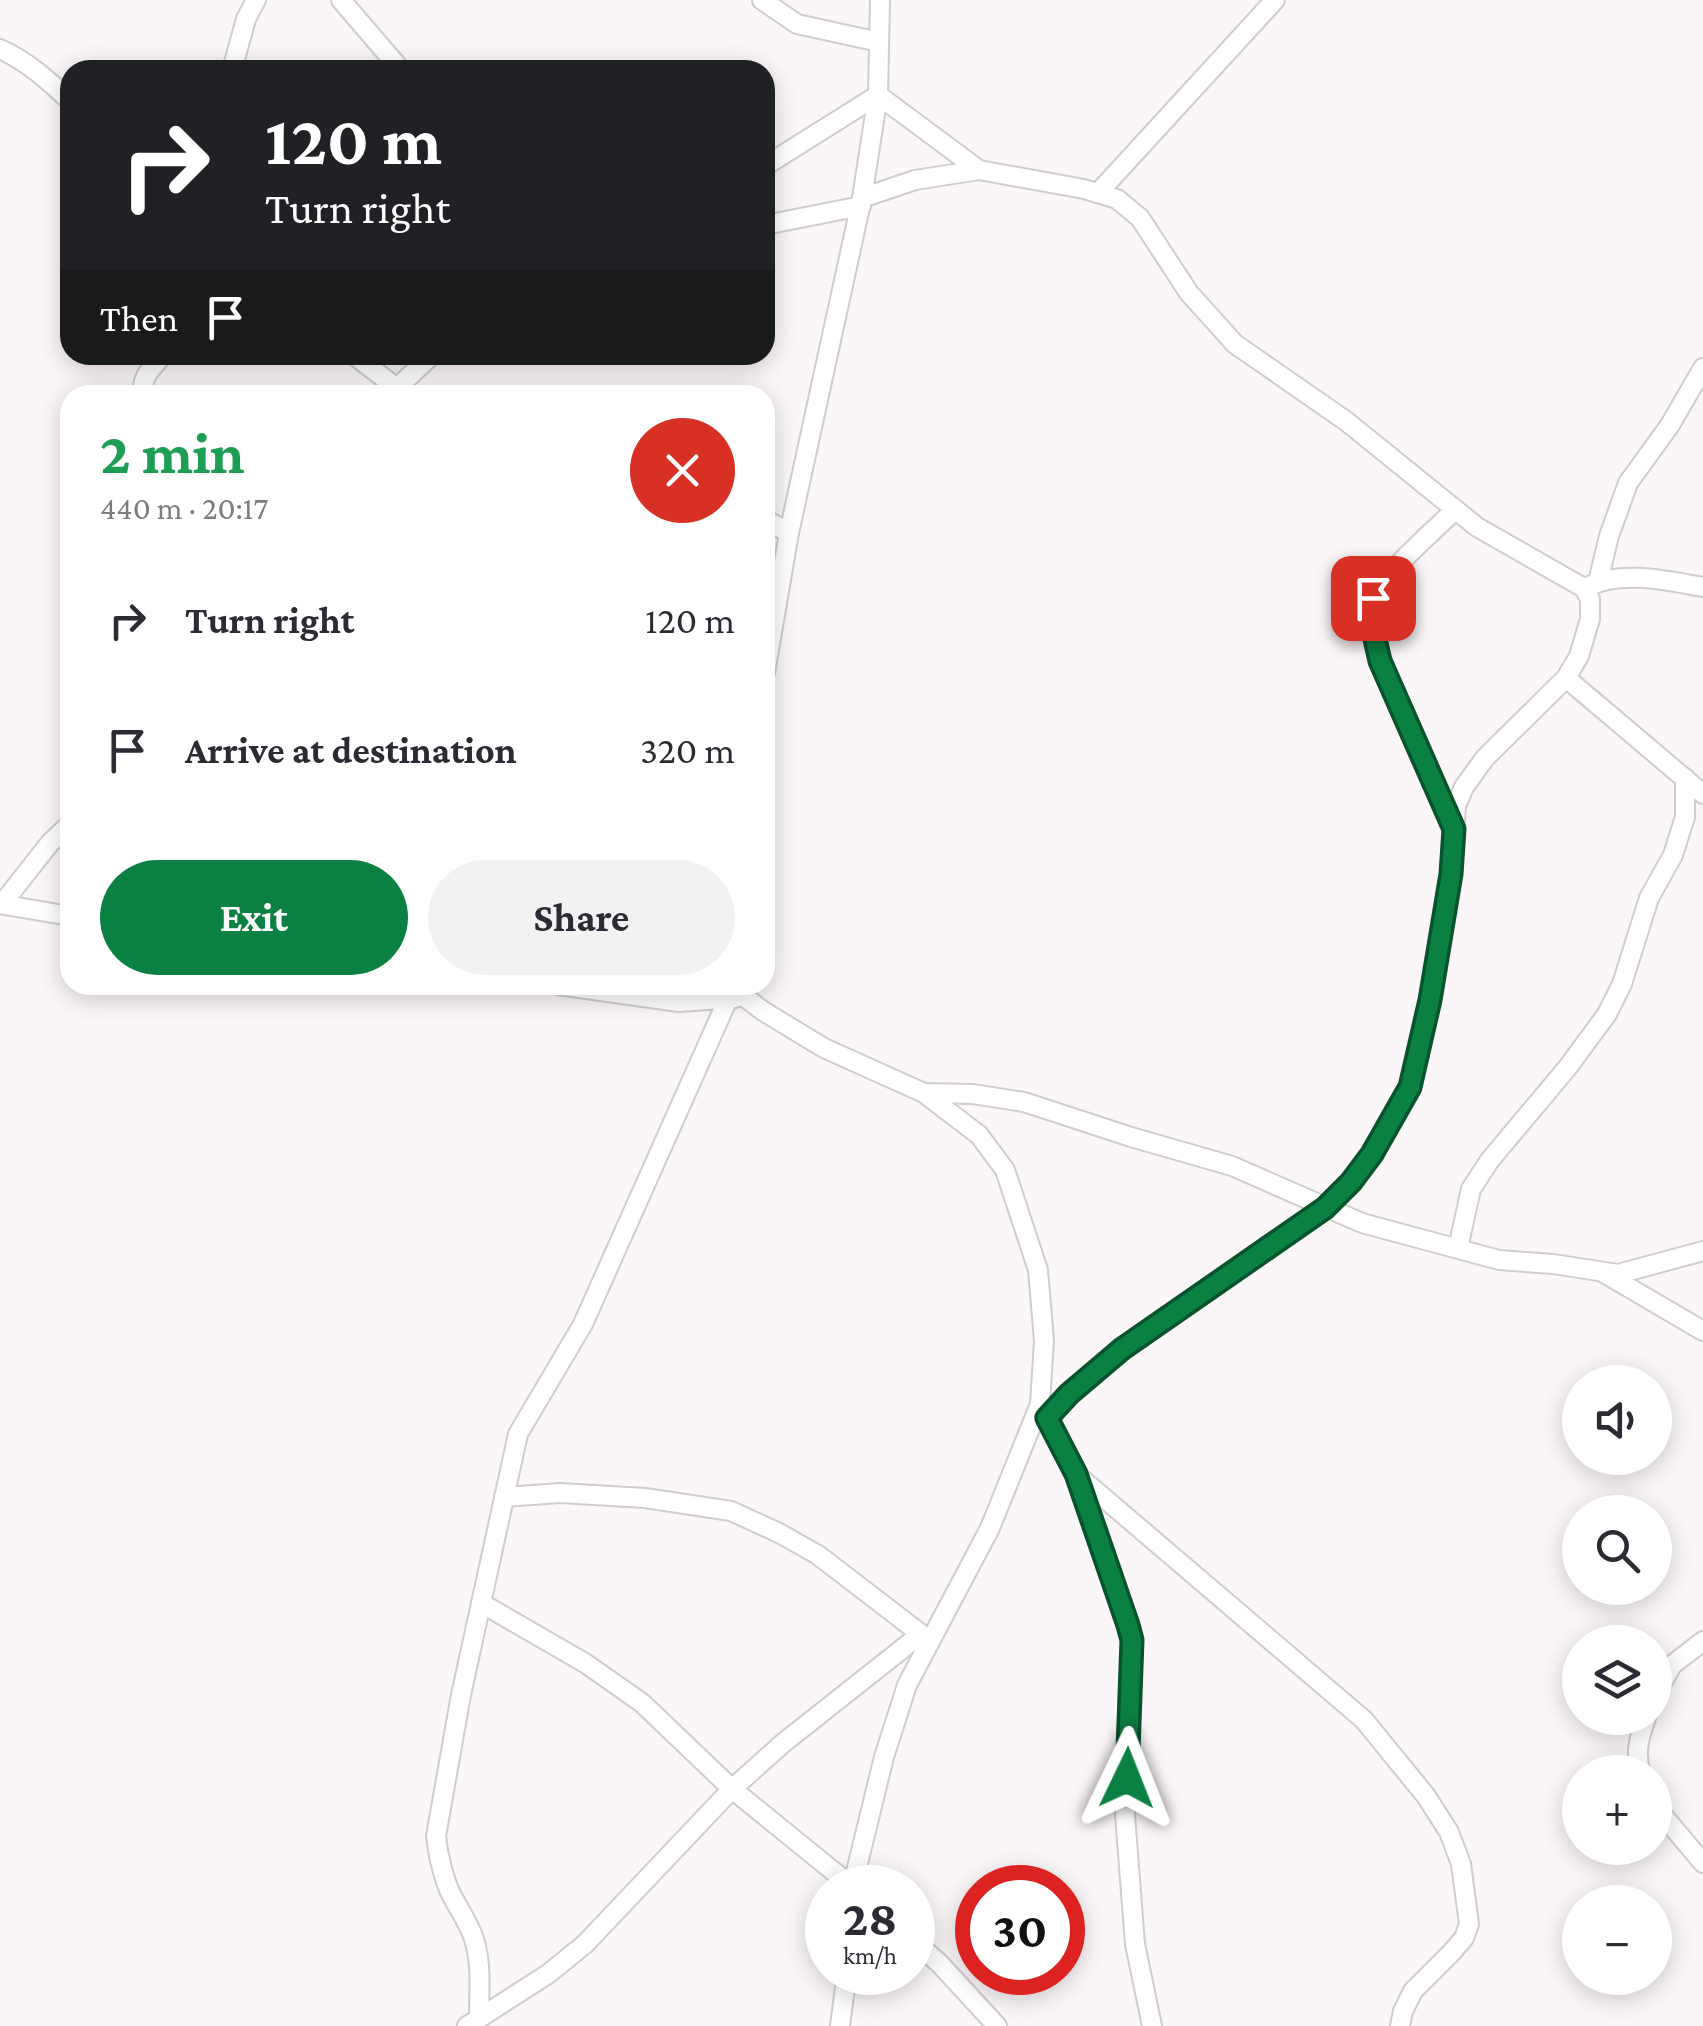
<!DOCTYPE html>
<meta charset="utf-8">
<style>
body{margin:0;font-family:"Crimson Pro",serif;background:#f2f2f3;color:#2b2b33;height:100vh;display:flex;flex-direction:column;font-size:38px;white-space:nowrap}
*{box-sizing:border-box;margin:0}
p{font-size:32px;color:#7c7c81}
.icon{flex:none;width:55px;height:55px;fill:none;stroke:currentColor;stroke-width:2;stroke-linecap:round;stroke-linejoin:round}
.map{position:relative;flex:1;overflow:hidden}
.details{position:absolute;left:60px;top:385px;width:715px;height:610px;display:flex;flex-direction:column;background:#fff;border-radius:30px;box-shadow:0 5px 25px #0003}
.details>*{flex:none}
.top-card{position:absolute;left:60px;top:60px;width:715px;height:305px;border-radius:30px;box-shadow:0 5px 25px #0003;background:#202124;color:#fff;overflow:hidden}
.tools{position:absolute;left:1562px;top:1365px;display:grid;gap:20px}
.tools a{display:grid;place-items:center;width:110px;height:110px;border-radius:50%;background:#fff;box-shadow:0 5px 25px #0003;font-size:50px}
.speed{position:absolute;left:805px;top:1865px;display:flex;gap:20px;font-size:50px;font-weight:700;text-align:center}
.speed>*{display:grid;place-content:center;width:130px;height:130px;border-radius:50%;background:#fff;box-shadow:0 5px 25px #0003;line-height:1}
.speed small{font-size:25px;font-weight:400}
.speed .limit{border:15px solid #d22;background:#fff;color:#111}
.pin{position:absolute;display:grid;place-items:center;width:85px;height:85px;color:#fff;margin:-42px;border-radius:20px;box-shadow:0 5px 15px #0006}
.me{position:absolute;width:110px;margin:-55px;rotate:2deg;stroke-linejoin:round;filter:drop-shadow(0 0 8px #0008)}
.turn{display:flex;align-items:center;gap:35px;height:210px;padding:0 40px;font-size:45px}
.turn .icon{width:130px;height:130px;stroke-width:2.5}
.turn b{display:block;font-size:70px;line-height:85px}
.then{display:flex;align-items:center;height:95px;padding:0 40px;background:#0003;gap:20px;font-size:38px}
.round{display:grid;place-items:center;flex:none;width:105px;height:105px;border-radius:52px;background:#f2f2f3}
.overview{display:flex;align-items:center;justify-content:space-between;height:170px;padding:0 40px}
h1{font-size:60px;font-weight:700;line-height:75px;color:#1e9e55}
.button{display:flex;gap:20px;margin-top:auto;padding:20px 40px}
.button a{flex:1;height:115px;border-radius:60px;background:#0b8043;color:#fff;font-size:40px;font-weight:700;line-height:115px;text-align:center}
.button a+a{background:#f2f2f3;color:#2b2b33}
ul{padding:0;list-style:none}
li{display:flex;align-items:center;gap:30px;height:130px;padding:0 40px}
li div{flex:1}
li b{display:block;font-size:38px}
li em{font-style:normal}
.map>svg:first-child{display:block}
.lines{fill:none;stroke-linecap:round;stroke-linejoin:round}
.minor-casing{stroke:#d1cdce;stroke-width:22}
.minor{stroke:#fff;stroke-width:18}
.route-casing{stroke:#07532c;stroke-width:25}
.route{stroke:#0b8043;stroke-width:18}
</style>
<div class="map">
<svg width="1703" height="2026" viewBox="0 0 1703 2026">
<rect width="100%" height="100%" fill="#fbf6f8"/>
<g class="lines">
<g class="minor-casing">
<g id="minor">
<path d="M341 0 401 70"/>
<path d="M762 0 797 24 879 42"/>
<path d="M0 49C28 62 48 80 70 101"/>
<path d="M232 70 246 19 256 0"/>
<path d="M765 166 878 95 979 170"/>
<path d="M1098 193 1275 0"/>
<path d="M862 198 915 180 979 170 1084 189 1117 199 1140 218 1189 293 1235 344 1346 421 1477 527 1584 588 1590 599V619L1579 656 1566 678 1485 758 1464 787 1456 806 1451 874 1430 999 1411 1087 1371 1154 1351 1182 1325 1208 1122 1349 1069 1394 1047 1418"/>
<path d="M765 225 861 206"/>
<path d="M354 355 398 389"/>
<path d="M144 395C139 378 153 367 163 355"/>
<path d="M396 395 401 384 432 355"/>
<path d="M765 519 789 533"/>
<path d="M1598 582 1609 536 1628 483 1670 425 1703 368"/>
<path d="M1589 586C1623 570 1668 581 1703 587"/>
<path d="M765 673 789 533 862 198 878 95 880 0"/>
<path d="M1566 678 1703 794"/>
<path d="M1452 825C1434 782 1361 640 1373 601 1380 576 1435 530 1455 510"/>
<path d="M0 904 70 916"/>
<path d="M2 904 50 843 70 824"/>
<path d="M558 985 679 1002 735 998"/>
<path d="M741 985 746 998 763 1011 824 1048 924 1093 979 1135 1005 1170 1038 1270 1044 1341 1040 1404 990 1528 907 1685 884 1757 852 1888"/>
<path d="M924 1093 973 1094 1024 1102 1131 1137 1232 1166 1362 1223 1499 1260 1553 1264 1618 1274 1703 1251"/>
<path d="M1458 1248 1471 1189 1490 1160 1568 1067 1607 1014 1622 984 1649 898 1673 855 1685 817V778"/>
<path d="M1604 1273 1703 1331"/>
<path d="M1043 1409 1076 1474 1131 1640 1125 1815 1135 1944 1152 2026"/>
<path d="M1076 1474 1364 1720 1426 1796 1449 1832 1461 1864 1469 1924 1464 1938 1452 1952 1413 1991 1403 2011 1400 2026"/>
<path d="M504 1497 560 1493 645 1498 731 1511 779 1533 818 1555 930 1641"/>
<path d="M481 1603 585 1663 642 1703 732 1789 854 1888"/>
<path d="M1655 1696 1672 1665 1703 1641"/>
<path d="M1641 1772C1634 1754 1640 1735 1646 1718"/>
<path d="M1655 1806 1703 1863"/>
<path d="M912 1939 940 1964 997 2026"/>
<path d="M479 2018C479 1992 482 1964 474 1939 468 1921 457 1907 449 1890 442 1872 438 1855 436 1836L461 1695 518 1434 583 1324 728 999"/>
<path d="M467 2026 548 1974 585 1944 732 1789 782 1744 921 1634"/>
<path d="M840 2026 847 1972"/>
</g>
</g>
<use href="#minor" class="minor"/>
</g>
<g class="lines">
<g class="route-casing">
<path id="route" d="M1127 1778 1132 1640 1128 1625 1076 1474 1047 1418 1069 1394 1122 1349 1325 1208 1351 1182 1372 1154 1410 1087 1430 1000 1451 874 1454 829 1380 661 1370 617 1373 598"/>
</g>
<use href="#route" class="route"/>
</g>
</svg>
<div class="tools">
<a><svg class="icon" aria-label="sound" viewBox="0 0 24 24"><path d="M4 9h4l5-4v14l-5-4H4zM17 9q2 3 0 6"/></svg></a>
<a><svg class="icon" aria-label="search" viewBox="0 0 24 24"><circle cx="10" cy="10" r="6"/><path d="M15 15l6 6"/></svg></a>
<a><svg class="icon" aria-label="layers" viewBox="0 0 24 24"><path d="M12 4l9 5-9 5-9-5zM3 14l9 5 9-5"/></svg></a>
<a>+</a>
<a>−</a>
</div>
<div class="speed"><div>28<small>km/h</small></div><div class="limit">30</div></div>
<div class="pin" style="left:1373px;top:598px;background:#d93025"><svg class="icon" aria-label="arrive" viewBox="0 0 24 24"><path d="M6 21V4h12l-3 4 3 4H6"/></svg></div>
<svg class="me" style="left:1127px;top:1778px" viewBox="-20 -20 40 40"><path d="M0-17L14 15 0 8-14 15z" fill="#0b8043" stroke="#fff" stroke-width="4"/></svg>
<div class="top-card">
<div class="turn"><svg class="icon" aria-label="right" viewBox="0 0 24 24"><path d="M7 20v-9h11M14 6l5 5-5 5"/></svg><div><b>120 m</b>Turn right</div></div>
<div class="then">Then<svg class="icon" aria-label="arrive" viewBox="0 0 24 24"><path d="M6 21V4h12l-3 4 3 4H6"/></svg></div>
</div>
<section class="details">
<div class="overview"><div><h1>2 min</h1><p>440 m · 20:17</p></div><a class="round" style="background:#d93025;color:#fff"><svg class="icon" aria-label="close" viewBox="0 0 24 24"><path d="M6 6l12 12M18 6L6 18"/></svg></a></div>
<ul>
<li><svg class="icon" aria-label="right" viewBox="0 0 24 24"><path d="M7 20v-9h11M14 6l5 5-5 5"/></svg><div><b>Turn right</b></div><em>120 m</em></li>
<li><svg class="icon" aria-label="arrive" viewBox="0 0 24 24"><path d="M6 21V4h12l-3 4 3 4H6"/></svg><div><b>Arrive at destination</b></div><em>320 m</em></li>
</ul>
<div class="button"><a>Exit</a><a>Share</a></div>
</section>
</div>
